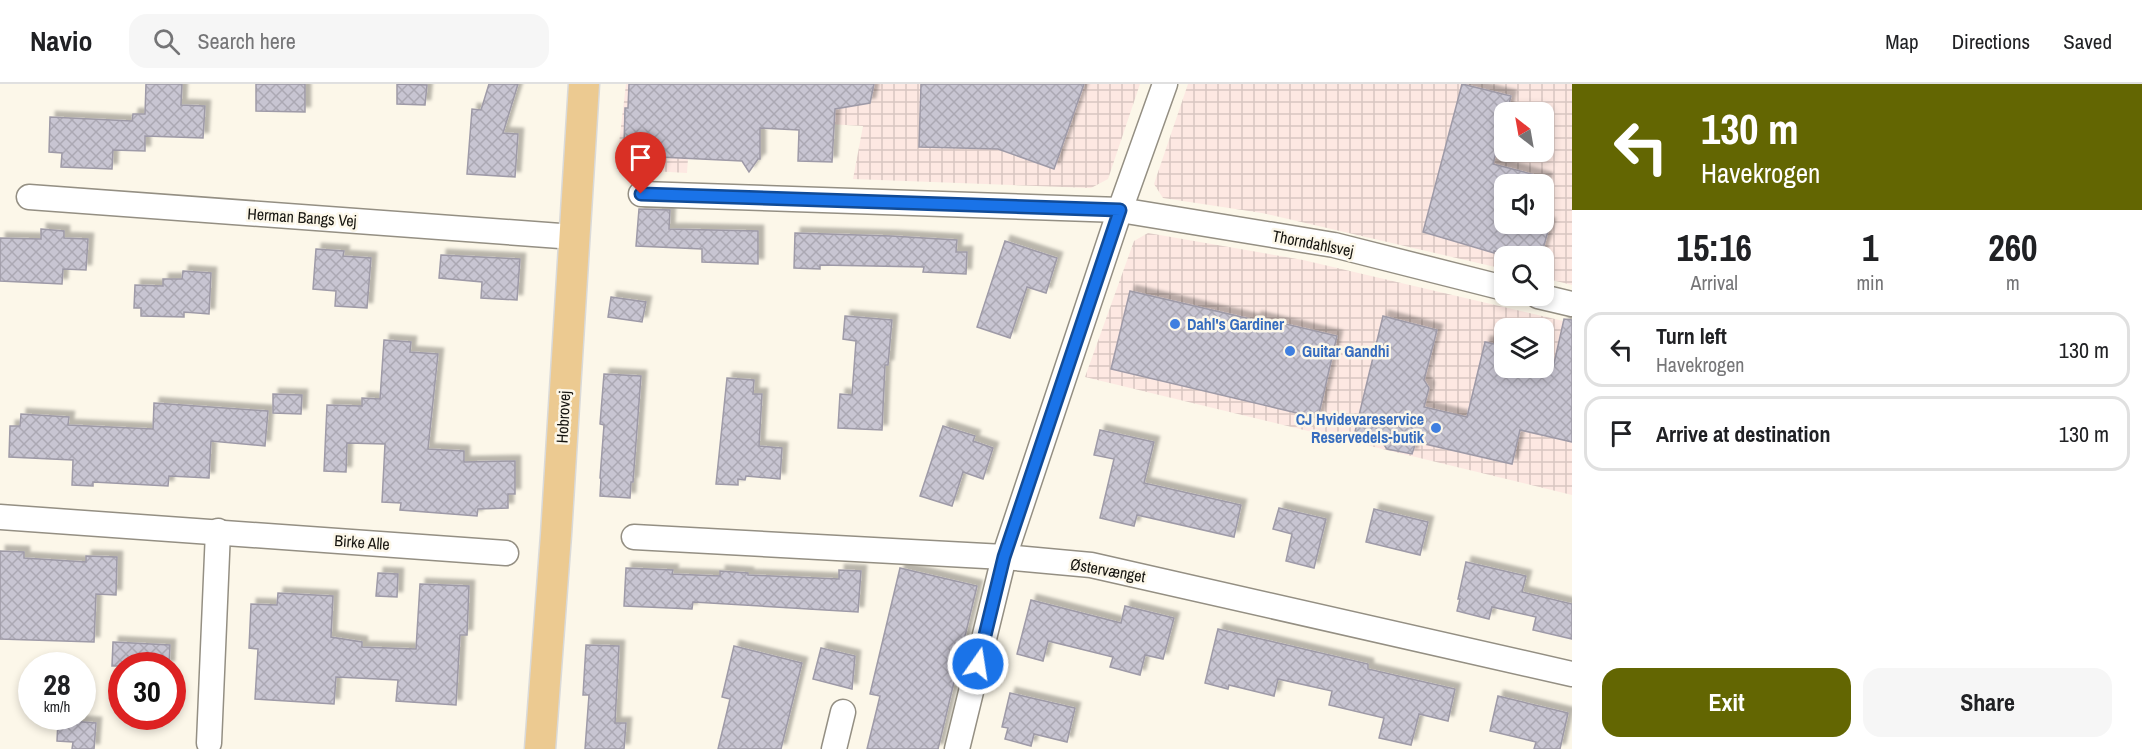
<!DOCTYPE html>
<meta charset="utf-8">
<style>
body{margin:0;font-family:"Archivo Narrow",sans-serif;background:#f6f6f6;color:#202124;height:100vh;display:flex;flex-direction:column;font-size:22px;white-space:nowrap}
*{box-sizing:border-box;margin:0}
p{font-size:20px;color:#757577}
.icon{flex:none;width:33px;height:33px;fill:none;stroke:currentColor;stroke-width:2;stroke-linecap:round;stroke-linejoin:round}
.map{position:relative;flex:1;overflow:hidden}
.panel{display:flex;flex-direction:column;background:#fff;width:570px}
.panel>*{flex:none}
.banner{background:#636602;color:#fff;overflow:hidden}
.needle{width:39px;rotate:329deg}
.buttons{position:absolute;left:1494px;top:18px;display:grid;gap:12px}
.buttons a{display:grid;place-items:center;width:60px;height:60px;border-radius:12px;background:#fff;box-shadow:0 3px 9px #0003;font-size:30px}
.speed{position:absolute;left:18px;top:568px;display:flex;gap:12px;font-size:30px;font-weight:700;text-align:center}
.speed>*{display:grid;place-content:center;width:78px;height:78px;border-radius:50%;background:#fff;box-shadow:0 3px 9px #0003;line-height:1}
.speed small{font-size:15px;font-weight:400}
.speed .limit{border:9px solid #d22;background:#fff;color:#111}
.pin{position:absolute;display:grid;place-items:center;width:51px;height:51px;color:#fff;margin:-62px -26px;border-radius:50% 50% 50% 0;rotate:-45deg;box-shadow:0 0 6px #0007}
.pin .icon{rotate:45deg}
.me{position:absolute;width:66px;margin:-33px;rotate:13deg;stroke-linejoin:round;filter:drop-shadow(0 0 4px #0008)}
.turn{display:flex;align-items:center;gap:21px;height:126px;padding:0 30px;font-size:27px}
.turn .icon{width:78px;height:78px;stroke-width:2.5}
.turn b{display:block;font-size:42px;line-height:51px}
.eta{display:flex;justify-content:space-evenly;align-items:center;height:102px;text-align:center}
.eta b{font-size:36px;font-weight:700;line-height:42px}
.button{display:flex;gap:12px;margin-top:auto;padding:12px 30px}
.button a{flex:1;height:69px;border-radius:18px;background:#636602;color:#fff;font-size:24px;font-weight:700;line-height:69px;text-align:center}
.button a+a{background:#f6f6f6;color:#202124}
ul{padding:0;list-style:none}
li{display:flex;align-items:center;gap:18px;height:75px;margin:0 12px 9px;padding:0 18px;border:3px solid #e0e0e0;border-radius:18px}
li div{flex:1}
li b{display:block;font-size:22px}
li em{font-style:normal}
header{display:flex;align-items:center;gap:36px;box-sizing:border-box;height:84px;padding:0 30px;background:#fff;border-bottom:2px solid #e0e0e0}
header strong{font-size:28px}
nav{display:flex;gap:33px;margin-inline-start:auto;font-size:21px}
.search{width:420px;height:54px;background:#f6f6f6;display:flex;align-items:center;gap:15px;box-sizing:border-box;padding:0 21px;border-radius:18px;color:#757577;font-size:22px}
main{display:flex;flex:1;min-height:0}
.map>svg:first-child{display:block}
.industrial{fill:url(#industrial-grid);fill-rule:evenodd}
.building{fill:url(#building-cross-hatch);stroke:#9e9aa7;stroke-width:1.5;filter:url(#shadow)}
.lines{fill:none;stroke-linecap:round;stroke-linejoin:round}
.minor-casing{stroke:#948f83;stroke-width:27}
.major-casing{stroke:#dadad9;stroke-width:33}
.minor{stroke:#fff;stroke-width:24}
.major{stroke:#ecca91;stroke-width:30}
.route-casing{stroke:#114b97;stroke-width:15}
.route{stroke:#1a73e8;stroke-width:10}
.shop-dot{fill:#3f7fe0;stroke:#fcf7e9;stroke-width:2}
.labels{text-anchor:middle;stroke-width:5;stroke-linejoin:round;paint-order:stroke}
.street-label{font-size:16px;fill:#161510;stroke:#fcf7e9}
.shop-label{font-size:16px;font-weight:bold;fill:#366cbe;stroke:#fcf7e9;text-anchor:start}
</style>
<header>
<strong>Navio</strong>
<div class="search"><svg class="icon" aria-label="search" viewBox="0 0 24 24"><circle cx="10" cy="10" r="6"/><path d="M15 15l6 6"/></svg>Search here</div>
<nav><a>Map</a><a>Directions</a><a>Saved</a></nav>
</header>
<main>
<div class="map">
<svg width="1572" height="665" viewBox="0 0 1572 665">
<defs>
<pattern id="industrial-grid" width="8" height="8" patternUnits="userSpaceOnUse" patternTransform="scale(1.5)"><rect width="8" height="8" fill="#fde8e2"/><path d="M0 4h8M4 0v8" fill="none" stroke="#d8c6c1"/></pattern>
<pattern id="building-cross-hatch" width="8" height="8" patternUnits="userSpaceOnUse" patternTransform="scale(1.5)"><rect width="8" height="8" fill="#c8c5d2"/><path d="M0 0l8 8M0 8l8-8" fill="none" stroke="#aba8b3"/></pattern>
<filter id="shadow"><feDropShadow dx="5.5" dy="-5.5" stdDeviation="1.5" flood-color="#0004"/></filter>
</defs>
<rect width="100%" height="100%" fill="#fcf7e9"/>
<g class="industrial">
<path d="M626 0H1140L1108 95 1091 104 853 95 863 42 774 37 773 45 742 43 691 29 687 89 616 85Z"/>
<path d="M1188 0H1572V201L1544 194V172H1504V185L1262 129 1163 114 1154 100ZM1504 28H1544V68H1504ZM1504 100H1544V140H1504Z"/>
<path d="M1148 149 1303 176 1572 239V411L1085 293 1134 157ZM1504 244H1544V284H1504Z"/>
</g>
<g class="building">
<path d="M146 0H182L181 21 205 22 203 54 145 52V67L113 66 112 85 61 83 62 69 49 68 50 33 132 37 133 30H145Z"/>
<path d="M256 0H305V28L256 27Z"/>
<path d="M397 0 427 1 425 21 397 20Z"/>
<path d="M489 0H518L503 49 518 50 515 93 467 90 472 25 481 26Z"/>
<path d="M629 0H874L870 19 835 25 832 78 798 77 799 46 760 44V75H758L749 88 742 77 639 72V63H624L625 24H628Z"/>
<path d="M921 0H1084L1054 85 998 65 919 63Z"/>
<path d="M1462 0 1511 12 1507 28H1504V37L1493 80 1547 94 1546 100H1504V140H1550L1541 172H1516L1494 167V169L1423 148Z"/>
<path d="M639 125 670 126 669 145 758 147V180L702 178V165L636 162Z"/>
<path d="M41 145 64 147V154L88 155 86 186 63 185 62 200 0 197V154L41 155Z"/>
<path d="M795 149 891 152 957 156 956 168H967L966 190 923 188 924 183 820 181V185L794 184Z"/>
<path d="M1005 157 1057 174 1046 209 1027 203 1010 254 977 243Z"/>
<path d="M316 165 344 167 343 172 371 174 367 224 335 222 336 207 313 205Z"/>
<path d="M441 171 520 175 517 216 481 214 482 198 439 194Z"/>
<path d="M183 187 211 189 209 230 184 228V233L141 232V224H134L135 201 163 202V195H182Z"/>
<path d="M1130 207 1255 236 1256 233 1337 252 1318 334 1111 285Z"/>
<path d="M611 213 646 218 642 238 608 233Z"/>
<path d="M845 232 892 236 888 281H885L882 346 838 344 840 310 852 311 856 257 843 255Z"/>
<path d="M1383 232 1437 246 1424 296 1429 304 1424 323 1467 333 1485 258 1504 262V284H1553L1564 235 1572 236V358L1520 346 1512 380 1416 358 1412 370 1387 365 1382 358 1354 352Z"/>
<path d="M384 256 411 258 410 268 438 270 428 365 464 367V378L515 377V410H508V424L478 425 477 432 400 426 401 419 382 418 385 360 347 359 346 388 324 387 327 321 362 322V314L380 315Z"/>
<path d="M604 290 641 292 633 398H631L630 414 600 412 601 395 600 394 604 341 600 340Z"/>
<path d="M727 294 754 296 753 310H762L759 362 782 364 780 395 746 392 745 396 738 395V401L716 400Z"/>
<path d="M273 310 302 311 301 330 273 329Z"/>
<path d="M154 319 268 327 265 362 211 357 209 394 169 392 168 402 93 398V402L72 401 73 376 9 373 10 342H20L21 330 69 333 68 341 153 345Z"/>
<path d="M943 342 975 352 973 357 993 364 983 395 963 388 952 422 920 412Z"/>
<path d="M1100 346 1154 358 1144 399 1241 421 1234 453 1137 431 1134 442 1100 434 1114 375 1094 371Z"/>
<path d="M1279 424 1326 435 1314 484 1286 477 1292 450 1273 445Z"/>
<path d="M1374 425 1428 438 1420 471 1366 458Z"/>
<path d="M0 467 24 468V474L86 478V472L117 473 116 511 96 510 94 558 0 555Z"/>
<path d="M1466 478 1526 492 1522 508 1572 520V555L1533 546 1536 533 1492 523 1489 535 1457 527 1460 515H1458Z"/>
<path d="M626 484 673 486 672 490 720 492V487L748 489V491L839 495V486L861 487 858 528 693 518 692 525 624 522Z"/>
<path d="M900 484 977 502 938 665H867L880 612 870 610Z"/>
<path d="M378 489 398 490 397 513 376 512Z"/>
<path d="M420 500 469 502 467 551H460L456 621 396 617 398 596 336 593 334 620 255 615 258 565 249 564 251 520 277 521 278 509 333 512 331 553 362 558V563L416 565Z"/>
<path d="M1031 516 1121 539 1125 522 1174 534 1163 575 1145 571 1140 591 1110 583 1113 573 1048 557 1043 577 1017 570Z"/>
<path d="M1218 545 1368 580V585L1455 605 1448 637 1419 630 1411 661 1379 654 1384 634 1329 621 1332 607 1278 595 1274 612 1229 601 1228 605 1205 599Z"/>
<path d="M113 558 170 561 169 582H112Z"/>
<path d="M586 561 619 562 615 639H626L624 665H585L589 611H583Z"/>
<path d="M734 562 802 579 781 665H718L730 615 722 613Z"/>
<path d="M821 564 855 572 852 605 813 595Z"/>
<path d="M1010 609 1075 624 1067 658 1034 650 1031 662 1005 655 1008 644 1002 643Z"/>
<path d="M1498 612 1568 629 1560 665H1534L1536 658 1490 647Z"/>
<path d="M58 636 96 639 94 665H72L73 658 57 657Z"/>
</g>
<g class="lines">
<g class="minor-casing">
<g id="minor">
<path d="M641 110 1120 126 1334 161 1504 204"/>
<path d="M29 113 574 153"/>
<path d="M1538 212 1572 220"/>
<path d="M0 433 506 469"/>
<path d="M634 453 1004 473 1091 481 1572 590"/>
<path d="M209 659 218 447"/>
<path d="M834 665 843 628"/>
<path d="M957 665 1004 473 1120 126 1165 0"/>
</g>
</g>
<g class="major-casing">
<path id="major" d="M540 665 556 451 584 0"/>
</g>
<use href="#minor" class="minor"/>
<use href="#major" class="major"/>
</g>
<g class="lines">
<g class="route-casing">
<path id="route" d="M641 110 1120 126 1004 473 978 580"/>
</g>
<use href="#route" class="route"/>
</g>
<g class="shop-dot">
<circle cx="1175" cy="240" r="6"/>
<circle cx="1290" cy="267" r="6"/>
<circle cx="1436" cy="344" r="6"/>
</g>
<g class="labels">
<g class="street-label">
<text transform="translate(302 133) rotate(4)" y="6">Herman Bangs Vej</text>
<text transform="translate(1313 159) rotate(11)" y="6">Thorndahlsvej</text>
<text transform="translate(563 333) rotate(-87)" y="6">Hobrovej</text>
<text transform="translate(362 458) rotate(4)" y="6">Birke Alle</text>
<text transform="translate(1108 486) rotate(10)" y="6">Østervænget</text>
</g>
<g class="shop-label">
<text x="1187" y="246">Dahl's Gardiner</text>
<text x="1302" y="273">Guitar Gandhi</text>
<text x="1424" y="341" text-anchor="end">CJ Hvidevareservice<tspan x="1424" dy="18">Reservedels-butik</tspan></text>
</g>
</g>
</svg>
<div class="buttons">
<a><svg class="needle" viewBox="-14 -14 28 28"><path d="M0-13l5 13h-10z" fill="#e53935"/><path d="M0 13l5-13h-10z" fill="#757577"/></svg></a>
<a><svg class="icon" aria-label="sound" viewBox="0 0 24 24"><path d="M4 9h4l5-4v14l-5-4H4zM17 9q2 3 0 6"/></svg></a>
<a><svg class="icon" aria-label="search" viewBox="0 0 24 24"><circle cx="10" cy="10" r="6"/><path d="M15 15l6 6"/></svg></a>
<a><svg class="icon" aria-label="layers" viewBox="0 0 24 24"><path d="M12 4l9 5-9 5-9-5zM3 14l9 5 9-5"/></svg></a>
</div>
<div class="speed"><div>28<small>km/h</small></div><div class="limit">30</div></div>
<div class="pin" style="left:641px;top:110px;background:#d93025"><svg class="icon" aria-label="arrive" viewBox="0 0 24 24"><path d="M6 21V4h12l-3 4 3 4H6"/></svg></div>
<svg class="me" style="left:978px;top:580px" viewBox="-20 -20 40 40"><circle r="17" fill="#1a73e8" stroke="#fff" stroke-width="3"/><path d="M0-11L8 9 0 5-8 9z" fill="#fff"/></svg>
</div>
<section class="panel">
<div class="banner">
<div class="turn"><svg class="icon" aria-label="left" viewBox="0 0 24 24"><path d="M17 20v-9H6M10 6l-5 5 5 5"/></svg><div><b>130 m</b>Havekrogen</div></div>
</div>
<div class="eta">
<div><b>15:16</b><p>Arrival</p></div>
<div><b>1</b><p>min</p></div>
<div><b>260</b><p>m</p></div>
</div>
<ul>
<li><svg class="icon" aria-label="left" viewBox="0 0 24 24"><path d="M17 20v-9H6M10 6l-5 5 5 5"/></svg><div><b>Turn left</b><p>Havekrogen</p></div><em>130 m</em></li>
<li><svg class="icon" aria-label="arrive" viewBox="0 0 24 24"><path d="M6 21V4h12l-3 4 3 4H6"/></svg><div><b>Arrive at destination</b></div><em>130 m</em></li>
</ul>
<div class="button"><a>Exit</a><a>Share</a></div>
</section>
</main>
